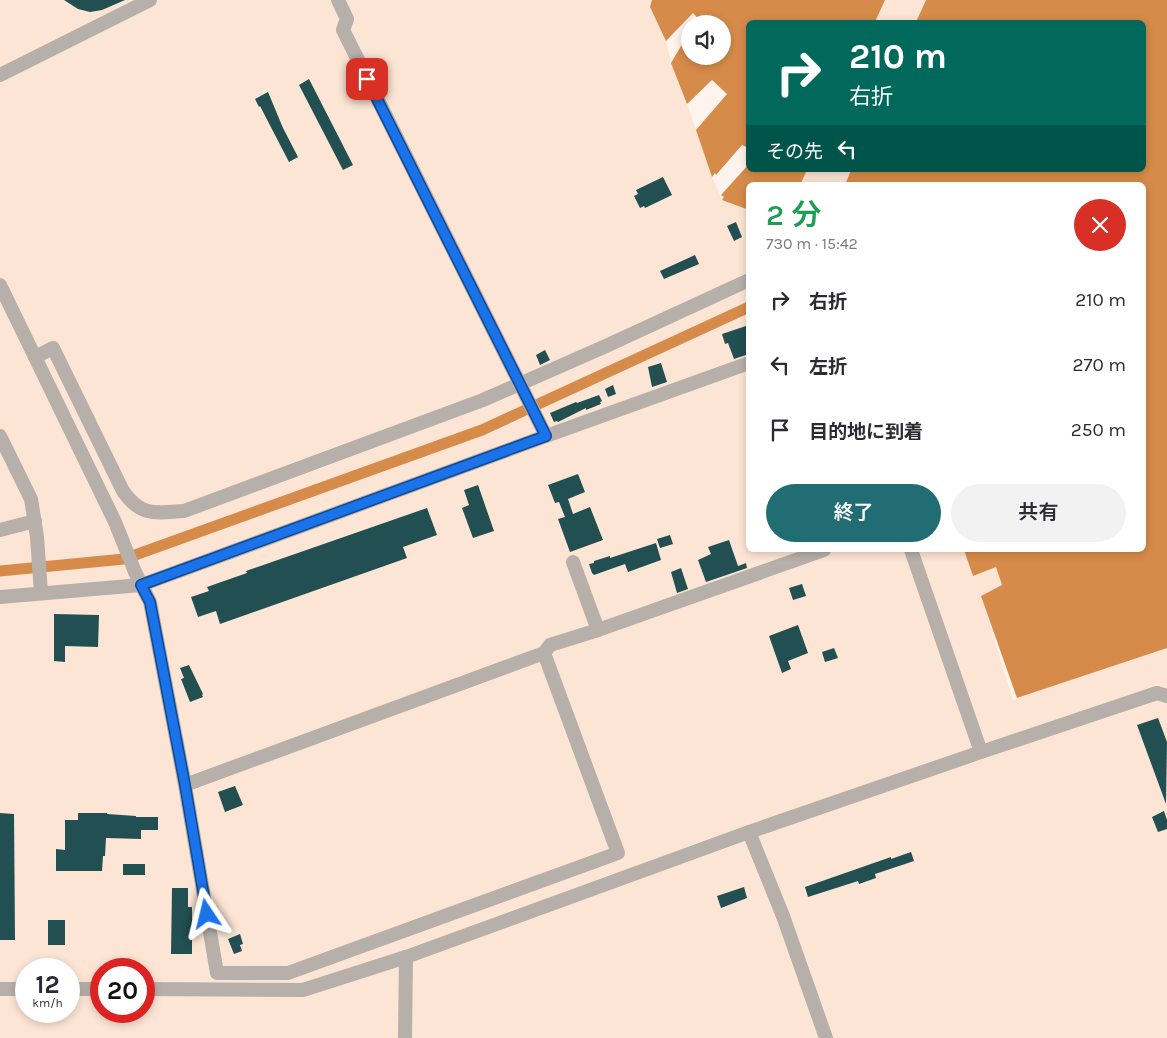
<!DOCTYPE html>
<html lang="ja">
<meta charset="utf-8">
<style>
body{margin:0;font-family:Karla,"Noto Sans JP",sans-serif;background:#f2f2f3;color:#2b2b33;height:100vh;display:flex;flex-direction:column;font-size:19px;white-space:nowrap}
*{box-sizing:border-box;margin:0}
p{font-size:16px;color:#7c7c81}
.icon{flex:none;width:28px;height:28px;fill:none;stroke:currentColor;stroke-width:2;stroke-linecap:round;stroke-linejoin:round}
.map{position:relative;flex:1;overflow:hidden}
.drawer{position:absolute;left:746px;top:182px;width:400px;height:370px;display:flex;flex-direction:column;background:#fff;border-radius:8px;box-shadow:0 2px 8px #0003}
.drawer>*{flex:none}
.banner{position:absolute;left:746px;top:20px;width:400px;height:152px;border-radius:8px;box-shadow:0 2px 8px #0003;background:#00695c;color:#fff;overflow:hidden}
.tools{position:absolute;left:681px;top:15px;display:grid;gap:10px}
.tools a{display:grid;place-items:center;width:50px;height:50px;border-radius:50%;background:#fff;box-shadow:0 2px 8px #0003;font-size:25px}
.speed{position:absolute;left:15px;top:958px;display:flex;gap:10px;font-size:25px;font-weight:700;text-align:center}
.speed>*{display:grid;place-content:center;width:65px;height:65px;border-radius:50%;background:#fff;box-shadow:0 2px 8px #0003;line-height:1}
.speed small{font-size:12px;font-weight:400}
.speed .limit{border:8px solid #d22;background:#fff;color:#111}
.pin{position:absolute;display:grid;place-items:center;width:42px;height:42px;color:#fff;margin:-21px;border-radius:10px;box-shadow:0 2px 8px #0006}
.me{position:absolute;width:55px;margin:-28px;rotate:350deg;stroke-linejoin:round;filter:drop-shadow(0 0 4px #0008)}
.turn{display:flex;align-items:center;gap:18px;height:105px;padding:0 20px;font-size:22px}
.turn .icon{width:65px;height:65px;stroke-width:2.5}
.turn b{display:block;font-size:35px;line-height:42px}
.then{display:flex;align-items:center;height:48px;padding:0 20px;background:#0003;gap:10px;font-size:19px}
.round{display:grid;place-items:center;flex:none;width:52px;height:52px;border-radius:26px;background:#f2f2f3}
.overview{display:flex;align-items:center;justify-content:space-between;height:85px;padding:0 20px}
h1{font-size:30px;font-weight:600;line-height:38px;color:#1e9e55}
.button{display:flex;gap:10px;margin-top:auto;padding:10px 20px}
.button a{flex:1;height:58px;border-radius:30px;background:#226d73;color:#fff;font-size:20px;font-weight:600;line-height:58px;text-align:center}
.button a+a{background:#f2f2f3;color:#2b2b33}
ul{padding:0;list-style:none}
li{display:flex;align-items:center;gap:15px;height:65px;padding:0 20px}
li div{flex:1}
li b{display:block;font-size:19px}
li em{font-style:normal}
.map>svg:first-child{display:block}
.built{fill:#fce5d4;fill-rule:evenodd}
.water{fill:#d68b4a}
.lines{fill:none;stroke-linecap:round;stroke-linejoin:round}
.canal{stroke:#d68b4a;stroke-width:11}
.building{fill:#224f52}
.minor{stroke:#b6afaa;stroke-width:14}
.route-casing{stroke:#114b97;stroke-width:12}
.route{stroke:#1a73e8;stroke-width:9}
</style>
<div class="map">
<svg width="1167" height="1038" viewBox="0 0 1167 1038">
<rect width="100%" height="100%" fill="#fef4ed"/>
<g class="built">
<path d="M0 0H652L650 7 666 41 671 63 687 104 712 177 722 199 749 210V550H964L973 576 996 567 1002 585 981 596 1013 700 1167 647V1038H0ZM26 969H69V1011H26ZM101 969H144V1011H101Z"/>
<path d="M885 0H926L916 22H875Z"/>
<path d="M807 170H851L845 185H800Z"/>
</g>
<g class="water">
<path d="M652 0H885L875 22H749V148L742 145 716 175 715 173 712 177 696 130 727 94 712 80 687 104 671 63 681 46 690 37V56H722V24H703L693 13 666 41 650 7Z"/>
<path d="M926 0H1167V648L1017 698 981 596 1002 585 996 567 973 576 964 550H1144V185H845L851 170H1144V22H916Z"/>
<path d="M749 164V170H807L800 185H749V210L722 200 724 197 721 195Z"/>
</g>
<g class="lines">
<path class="canal" d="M0 571 124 559 482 430 749 307"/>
</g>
<g class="building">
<path d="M64 0H125L102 10 90 12 78 9Z"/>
<path d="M309 79 353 165 343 170 299 85Z"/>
<path d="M268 92 283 128 298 157 289 162 260 106 259 107 255 99Z"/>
<path d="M663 177 672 195 645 208 644 206 640 208 634 196 638 194 636 190Z"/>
<path d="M736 222 742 237 734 241 727 226Z"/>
<path d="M695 255 699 264 664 279 660 271Z"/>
<path d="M749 325V354L734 359 728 343 725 344 722 334Z"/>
<path d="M545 350 550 360 540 365 536 355Z"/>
<path d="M661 363 667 382 652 387 648 367Z"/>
<path d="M613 385 616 394 608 397 605 389Z"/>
<path d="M599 395 602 401 600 402 601 404 586 410V408L558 422 557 421 554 422 550 413 576 402 577 403Z"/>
<path d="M578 474 585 492 568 499 573 514 590 507 603 540 570 552 558 519 565 517 559 502 555 503 548 485Z"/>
<path d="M478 485 494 531 473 538 462 508 469 505 464 490Z"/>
<path d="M427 508 437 535 403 547 407 558 220 624 216 611 198 617 191 597 209 591 207 587 247 573 246 571Z"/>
<path d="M670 535 673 544 660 548 657 539Z"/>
<path d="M729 540 738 566 746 563 747 568 706 582 698 560 711 554 708 547Z"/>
<path d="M656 543 661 560 628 572 625 564 594 575 592 573 589 564 594 563V561L610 556V558Z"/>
<path d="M681 568 688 589 677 593 671 572Z"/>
<path d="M802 584 806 596 793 600 789 588Z"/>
<path d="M54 614 99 615 98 647 65 646V662L54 661Z"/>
<path d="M798 625 808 653 788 661 791 669 782 673 769 636Z"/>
<path d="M834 648 838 658 825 662 822 652Z"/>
<path d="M189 665 203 694 202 695 203 697 190 702 181 679 184 678 180 668Z"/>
<path d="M1158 718 1167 742 1166 804 1137 725Z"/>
<path d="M235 786 243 805 225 812 218 792Z"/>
<path d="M1164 811 1167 820V829L1158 832 1152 817Z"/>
<path d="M0 813 14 814 15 940H0Z"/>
<path d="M78 813H107V814L136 816V817H158V830H141V839L106 838 105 856H103L102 871H56V849L65 850V820H78Z"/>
<path d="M911 852 914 861 875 874 876 878 859 884 858 881 808 897 805 887 891 857V859Z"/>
<rect x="123" y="864" width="22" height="11"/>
<path d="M744 887 747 898 721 908 717 896Z"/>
<path d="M172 888H188V907H192V954H171Z"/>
<rect x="48" y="920" width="17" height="25"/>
<path d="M240 934 243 944 240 945 242 951 234 954 228 939Z"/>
</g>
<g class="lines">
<g class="minor">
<path d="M338 0 347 19 343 30 546 436"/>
<path d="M0 75 150 0"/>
<path d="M0 285 35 357 53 348 123 491C141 517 155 513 184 511L483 400 606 346 749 280"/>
<path d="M35 357 115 522 135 572 150 602 185 785 217 973H288L618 853 544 653"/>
<path d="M0 436 31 499 37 537 41 593"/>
<path d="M0 530 35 521"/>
<path d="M911 550 981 752"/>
<path d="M573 562 598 630"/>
<path d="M0 597 141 585 546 436 749 363"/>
<path d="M185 785 544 653 550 645 598 630 824 550"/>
<path d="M749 832 783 916 826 1038"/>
<path d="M0 989H26"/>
<path d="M69 989H101"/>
<path d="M144 989 303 990 406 957 749 832 981 752 1157 693 1167 696"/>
<path d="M405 1038 406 957"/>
</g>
</g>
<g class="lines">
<g class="route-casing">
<path id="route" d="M207 914 185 785 150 602 141 585 546 436 367 79"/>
</g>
<use href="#route" class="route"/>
</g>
</svg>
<div class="tools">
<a><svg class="icon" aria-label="sound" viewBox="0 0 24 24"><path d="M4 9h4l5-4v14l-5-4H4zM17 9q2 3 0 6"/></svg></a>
</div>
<div class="speed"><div>12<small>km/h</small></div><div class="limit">20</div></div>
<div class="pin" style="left:367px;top:79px;background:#d93025"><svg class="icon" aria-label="arrive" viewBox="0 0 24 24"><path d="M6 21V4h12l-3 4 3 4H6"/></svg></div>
<svg class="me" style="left:207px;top:914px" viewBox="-20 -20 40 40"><path d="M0-17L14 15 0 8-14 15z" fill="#1a73e8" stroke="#fff" stroke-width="4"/></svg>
<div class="banner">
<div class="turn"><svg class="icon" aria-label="right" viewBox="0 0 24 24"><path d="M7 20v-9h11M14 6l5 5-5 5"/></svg><div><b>210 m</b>右折</div></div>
<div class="then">その先<svg class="icon" aria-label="left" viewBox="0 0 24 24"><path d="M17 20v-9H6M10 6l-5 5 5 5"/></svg></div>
</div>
<section class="drawer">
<div class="overview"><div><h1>2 分</h1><p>730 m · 15:42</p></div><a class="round" style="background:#d93025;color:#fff"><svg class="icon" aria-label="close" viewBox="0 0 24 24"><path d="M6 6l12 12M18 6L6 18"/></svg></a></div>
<ul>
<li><svg class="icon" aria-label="right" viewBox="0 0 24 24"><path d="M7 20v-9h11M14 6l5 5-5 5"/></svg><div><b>右折</b></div><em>210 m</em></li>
<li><svg class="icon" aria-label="left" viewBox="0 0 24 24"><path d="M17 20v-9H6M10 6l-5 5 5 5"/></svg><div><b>左折</b></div><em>270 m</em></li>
<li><svg class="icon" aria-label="arrive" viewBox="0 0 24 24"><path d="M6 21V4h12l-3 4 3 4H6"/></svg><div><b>目的地に到着</b></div><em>250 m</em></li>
</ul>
<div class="button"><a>終了</a><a>共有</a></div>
</section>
</div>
